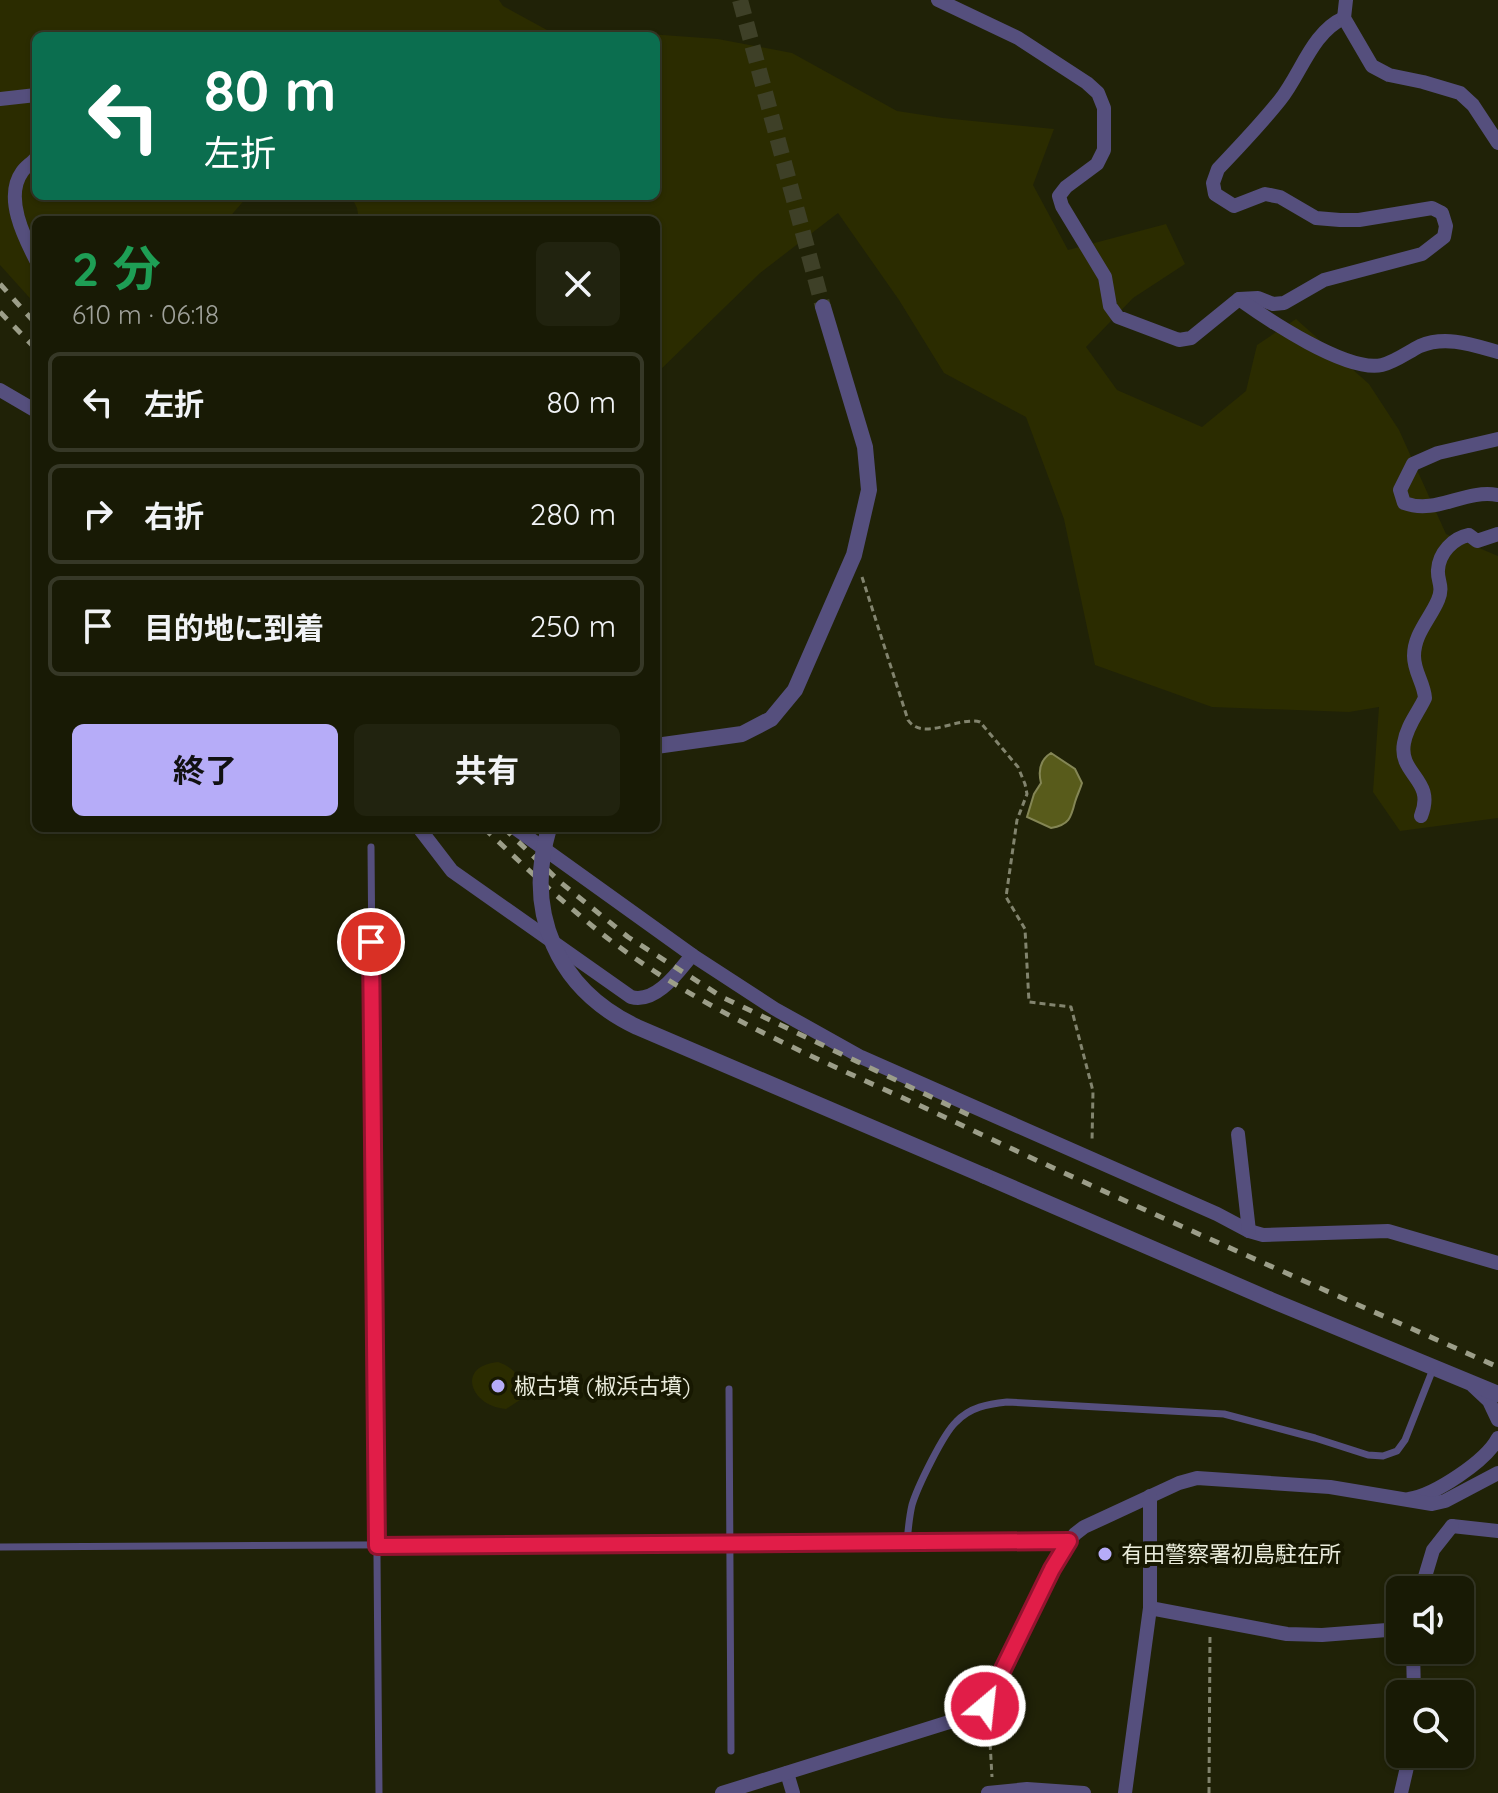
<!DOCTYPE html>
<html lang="ja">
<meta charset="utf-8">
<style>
body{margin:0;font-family:Quicksand,"Noto Sans JP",sans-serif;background:#21230f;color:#f1f3f6;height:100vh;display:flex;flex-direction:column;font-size:30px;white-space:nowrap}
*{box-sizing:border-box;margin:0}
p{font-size:26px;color:#9fa19a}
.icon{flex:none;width:44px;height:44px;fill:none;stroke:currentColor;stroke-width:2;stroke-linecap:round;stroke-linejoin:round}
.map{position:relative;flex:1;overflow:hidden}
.sheet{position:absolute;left:32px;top:216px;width:628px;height:616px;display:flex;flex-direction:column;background:#181a05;border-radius:12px;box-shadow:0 2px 6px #0004,0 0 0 2px #363827}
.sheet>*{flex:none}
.top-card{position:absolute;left:32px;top:32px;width:628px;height:168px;border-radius:12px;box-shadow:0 2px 6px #0004,0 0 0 2px #363827;background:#0b6e4f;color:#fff;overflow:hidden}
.controls{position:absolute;left:1386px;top:1576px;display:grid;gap:16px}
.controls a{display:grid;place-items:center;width:88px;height:88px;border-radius:12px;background:#181a05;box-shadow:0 2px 6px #0004,0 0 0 2px #363827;font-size:40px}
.pin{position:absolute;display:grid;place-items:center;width:68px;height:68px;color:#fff;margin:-34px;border:4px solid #fff;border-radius:50%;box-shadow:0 2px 8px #0007}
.me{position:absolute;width:88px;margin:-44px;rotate:28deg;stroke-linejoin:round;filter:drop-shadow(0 0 6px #0008)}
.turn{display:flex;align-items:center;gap:28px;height:168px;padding:0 40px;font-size:36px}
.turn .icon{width:104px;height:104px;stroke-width:2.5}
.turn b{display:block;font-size:56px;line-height:68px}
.round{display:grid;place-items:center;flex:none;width:84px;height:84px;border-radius:12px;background:#21230f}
.overview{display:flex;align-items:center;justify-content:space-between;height:136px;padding:0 40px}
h1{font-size:48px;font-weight:700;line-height:60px;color:#1e9e55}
.button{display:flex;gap:16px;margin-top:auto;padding:16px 40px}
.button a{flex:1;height:92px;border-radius:12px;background:#b6acf8;color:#111;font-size:32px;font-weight:700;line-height:92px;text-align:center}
.button a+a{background:#21230f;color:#f1f3f6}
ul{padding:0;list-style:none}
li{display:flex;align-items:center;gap:24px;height:100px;margin:0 16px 12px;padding:0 24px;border:4px solid #363827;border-radius:12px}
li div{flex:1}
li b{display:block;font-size:30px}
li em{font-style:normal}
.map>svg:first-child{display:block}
.green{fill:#2b2c00}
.water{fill:#585b1b;stroke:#848655;stroke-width:2}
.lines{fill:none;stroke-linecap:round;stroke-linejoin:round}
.tertiary-tunnel{stroke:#3e4027;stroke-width:16;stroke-dasharray:16 8;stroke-linecap:butt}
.path{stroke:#82846e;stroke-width:3;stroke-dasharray:6 4;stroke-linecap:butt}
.service{stroke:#554f7d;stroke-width:7}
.minor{stroke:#554f7d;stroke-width:14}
.tertiary{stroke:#554f7d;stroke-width:16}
.rail{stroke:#9c9e89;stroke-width:5;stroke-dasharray:10 10;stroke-linecap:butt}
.tertiary-bridge{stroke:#554f7d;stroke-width:16}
.route-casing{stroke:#92132f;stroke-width:20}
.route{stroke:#e11d48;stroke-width:14}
.poi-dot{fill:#b6acf8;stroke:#171801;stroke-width:3}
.labels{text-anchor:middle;stroke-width:8;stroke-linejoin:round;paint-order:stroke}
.poi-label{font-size:22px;fill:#eaecdc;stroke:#171801;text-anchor:start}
</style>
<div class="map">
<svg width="1498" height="1793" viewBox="0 0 1498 1793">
<rect width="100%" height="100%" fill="#202207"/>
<g class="green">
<path d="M0 0H499L503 6 558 36H36V196H248L227 220H36V305L0 265Z"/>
<path d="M635 33 718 39 792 53 897 111 943 118 1054 129 1033 185 1068 250 1166 224 1185 264 1133 298 1086 347 1117 390 1202 427 1246 391 1257 345 1296 319 1369 384 1399 430 1446 534 1498 556V818L1400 831 1373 792 1379 707 1349 712 1212 707 1095 665 1064 519 1026 417 944 373 899 300 838 213 760 273 656 374V220H359L357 208 351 196H656V36H624Z"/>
<path d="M498 1362C514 1367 526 1381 523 1398L506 1409C471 1407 455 1366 498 1362Z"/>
</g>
<path class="water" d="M1051 753 1075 769 1082 783C1080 790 1077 795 1075 802 1071 818 1069 825 1051 828L1027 817 1034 794 1041 783C1038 771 1040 760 1051 753Z"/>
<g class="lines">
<path class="tertiary-tunnel" d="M740 0 823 307"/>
<g class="path">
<path d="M862 577 908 720C923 742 958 716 980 722L1018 767 1025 784 1027 794 1017 820 1006 897 1025 929 1029 1002 1071 1007 1093 1091 1092 1142"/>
<path d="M989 1724 992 1777"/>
<path d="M1209 1793 1210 1633"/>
</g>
<g class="service">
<path d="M371 847 379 1793"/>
<path d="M729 1389 731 1751"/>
<path d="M907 1543C908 1530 909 1518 912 1505 917 1488 943 1434 956 1422 970 1407 988 1404 1007 1402L1224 1414 1315 1438 1368 1455 1383 1456 1397 1451 1405 1440 1433 1369"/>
<path d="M0 1547 1069 1541"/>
</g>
<g class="minor">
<path d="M938 0 1018 38 1087 83 1098 93 1104 108V150L1097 164 1066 187 1059 196 1062 206 1105 277 1110 306 1118 317 1179 340 1191 338 1239 299 1258 298 1273 304 1284 303 1324 280 1422 254 1444 237 1446 226 1442 213 1432 208 1359 220H1340L1316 218 1280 197 1265 194 1234 206 1215 194 1213 183 1218 169C1239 147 1261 124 1280 100 1301 74 1312 32 1344 18"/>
<path d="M1346 0 1344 18 1372 66 1389 75 1423 82 1460 93 1473 105 1498 143"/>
<path d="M0 99 36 95"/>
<path d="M36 158C32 163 25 167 22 172 4 197 24 237 36 260"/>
<path d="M1239 299C1267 319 1347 373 1382 365 1395 362 1408 352 1420 346 1446 335 1473 345 1498 352"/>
<path d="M0 390 36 411"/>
<path d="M1498 439 1438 453 1413 464 1400 490 1404 503C1437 515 1464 489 1498 495"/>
<path d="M1421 816C1436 779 1398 775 1404 743 1407 725 1418 713 1425 698 1424 683 1414 672 1414 656 1414 634 1430 619 1438 600 1444 586 1437 581 1438 570 1439 553 1453 538 1469 535L1477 541 1498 534"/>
<path d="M419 828 452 871 631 997C656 1004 678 972 692 955"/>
<path d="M515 828 692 955 775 1009 861 1057 1217 1214 1249 1231 1263 1235 1388 1231 1498 1263"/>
<path d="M1238 1134 1249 1231"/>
<path d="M1473 1386 1489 1401 1498 1420"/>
<path d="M1409 1499C1435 1495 1486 1461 1498 1438"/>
<path d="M1452 1526 1498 1531"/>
<path d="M1421 1590 1433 1550 1452 1526"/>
<path d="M1150 1608 1287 1634 1322 1635 1400 1629"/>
<path d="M1413 1650 1414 1694"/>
<path d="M787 1773 793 1793"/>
<path d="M722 1793 978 1713 990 1698 1061 1552 1075 1534 1084 1527 1179 1483 1197 1478 1330 1487 1432 1504 1445 1501 1498 1473"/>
<path d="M988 1793 1027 1789 1084 1793"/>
<path d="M1125 1793 1150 1608V1496"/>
<path d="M1401 1793 1410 1754"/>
</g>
<g class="tertiary">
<path d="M656 746 742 734 771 719 795 690 854 555 869 490 865 447 823 307"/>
<path d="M985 1176 1271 1300 1498 1394"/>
</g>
<g class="rail">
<path d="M0 284 36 324"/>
<path d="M0 312 36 349"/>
<path d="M484 828C523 865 563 903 606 937 716 1022 850 1071 974 1131 1148 1213 1323 1289 1498 1367"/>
<path d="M504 828 560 882 628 937 722 997 971 1116"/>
</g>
<path class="tertiary-bridge" d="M549 828C524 913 557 989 637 1027L985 1176"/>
</g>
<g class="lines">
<g class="route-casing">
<path id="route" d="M371 942 377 1546 1069 1541 1052 1569 985 1706"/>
</g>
<use href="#route" class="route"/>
</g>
<g class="poi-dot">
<circle cx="498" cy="1386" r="8"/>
<circle cx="1105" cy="1554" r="8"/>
</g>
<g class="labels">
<g class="poi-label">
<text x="514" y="1394">椒古墳 (椒浜古墳)</text>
<text x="1121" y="1562">有田警察署初島駐在所</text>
</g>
</g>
</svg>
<div class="controls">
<a><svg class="icon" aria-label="sound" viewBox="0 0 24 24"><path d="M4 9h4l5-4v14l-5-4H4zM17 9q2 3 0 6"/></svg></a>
<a><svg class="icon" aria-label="search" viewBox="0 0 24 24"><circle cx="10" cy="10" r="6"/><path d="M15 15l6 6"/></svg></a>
</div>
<div class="pin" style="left:371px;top:942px;background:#d93025"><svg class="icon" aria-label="arrive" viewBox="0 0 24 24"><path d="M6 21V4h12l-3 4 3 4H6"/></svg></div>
<svg class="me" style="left:985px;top:1706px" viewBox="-20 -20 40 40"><circle r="17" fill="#e11d48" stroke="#fff" stroke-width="3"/><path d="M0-11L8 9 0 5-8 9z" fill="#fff"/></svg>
<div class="top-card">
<div class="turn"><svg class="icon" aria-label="left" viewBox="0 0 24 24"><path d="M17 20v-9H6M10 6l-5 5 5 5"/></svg><div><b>80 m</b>左折</div></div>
</div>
<section class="sheet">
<div class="overview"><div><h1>2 分</h1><p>610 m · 06:18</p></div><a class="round"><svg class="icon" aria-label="close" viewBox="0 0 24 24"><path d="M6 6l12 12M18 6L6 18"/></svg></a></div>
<ul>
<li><svg class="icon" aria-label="left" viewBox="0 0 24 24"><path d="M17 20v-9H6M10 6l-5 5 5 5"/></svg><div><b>左折</b></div><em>80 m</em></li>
<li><svg class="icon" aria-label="right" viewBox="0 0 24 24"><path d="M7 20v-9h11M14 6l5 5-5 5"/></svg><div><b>右折</b></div><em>280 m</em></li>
<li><svg class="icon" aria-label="arrive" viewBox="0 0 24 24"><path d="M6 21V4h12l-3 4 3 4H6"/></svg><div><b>目的地に到着</b></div><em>250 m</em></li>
</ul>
<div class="button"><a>終了</a><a>共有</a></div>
</section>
</div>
